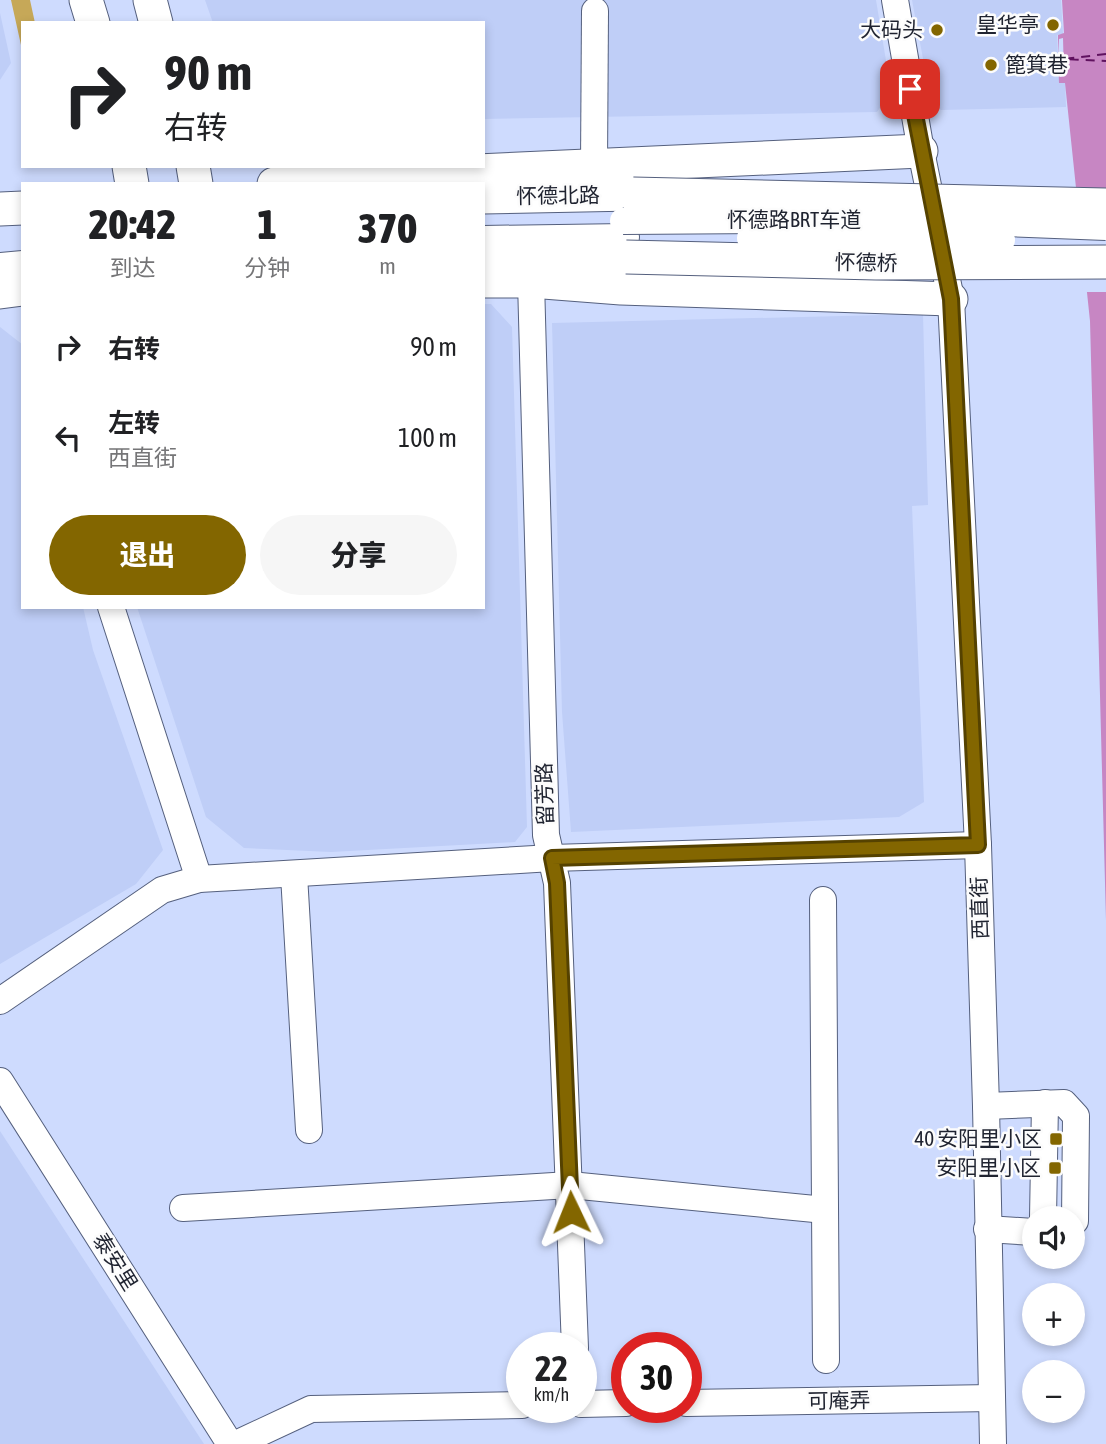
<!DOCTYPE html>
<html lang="zh">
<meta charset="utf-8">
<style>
body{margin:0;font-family:"Asap Condensed","Noto Sans SC",sans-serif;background:#f6f6f6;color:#202124;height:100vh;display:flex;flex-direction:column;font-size:26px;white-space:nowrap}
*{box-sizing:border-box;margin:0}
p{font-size:23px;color:#757577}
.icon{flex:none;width:38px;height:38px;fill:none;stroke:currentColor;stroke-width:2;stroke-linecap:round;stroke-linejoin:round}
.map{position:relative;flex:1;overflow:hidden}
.panel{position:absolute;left:21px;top:182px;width:464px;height:427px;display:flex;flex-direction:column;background:#fff;border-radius:0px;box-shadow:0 4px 10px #0003}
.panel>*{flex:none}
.banner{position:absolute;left:21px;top:21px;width:464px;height:147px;border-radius:0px;box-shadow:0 4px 10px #0003;background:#fff;color:#202124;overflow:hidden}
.tools{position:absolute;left:1022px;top:1206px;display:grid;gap:14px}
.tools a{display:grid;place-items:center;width:63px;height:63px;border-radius:50%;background:#fff;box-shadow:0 4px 10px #0003;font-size:35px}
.speed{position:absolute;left:506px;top:1332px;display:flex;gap:14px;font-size:35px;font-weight:700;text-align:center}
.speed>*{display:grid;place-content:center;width:91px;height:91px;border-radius:50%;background:#fff;box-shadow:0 4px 10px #0003;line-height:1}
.speed small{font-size:18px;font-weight:400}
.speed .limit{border:10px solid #d22;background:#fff;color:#111}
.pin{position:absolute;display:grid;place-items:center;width:60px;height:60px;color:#fff;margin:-30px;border-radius:14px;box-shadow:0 4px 10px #0006}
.me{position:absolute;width:77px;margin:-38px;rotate:358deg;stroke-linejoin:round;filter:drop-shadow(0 0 5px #0008)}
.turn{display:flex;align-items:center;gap:24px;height:147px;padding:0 28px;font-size:32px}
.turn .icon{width:91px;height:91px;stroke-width:2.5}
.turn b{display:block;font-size:49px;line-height:60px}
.eta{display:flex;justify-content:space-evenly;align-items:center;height:119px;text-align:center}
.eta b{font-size:42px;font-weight:800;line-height:49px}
.button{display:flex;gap:14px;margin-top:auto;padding:14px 28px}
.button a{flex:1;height:80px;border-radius:42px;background:#836600;color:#fff;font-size:28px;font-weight:800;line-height:80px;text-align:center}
.button a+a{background:#f6f6f6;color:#202124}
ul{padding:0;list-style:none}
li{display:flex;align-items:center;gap:21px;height:91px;padding:0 28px}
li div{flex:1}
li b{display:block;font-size:26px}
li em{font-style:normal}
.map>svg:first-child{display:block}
.built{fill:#bfcef7}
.green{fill:#c6a858}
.water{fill:#c786c3}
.pier{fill:#cedbfe}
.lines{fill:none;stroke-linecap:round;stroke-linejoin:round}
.ferry{stroke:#60125f;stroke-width:2;stroke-dasharray:9 7;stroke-linecap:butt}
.minor-casing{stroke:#55607e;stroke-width:28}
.major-casing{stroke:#55607e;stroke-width:35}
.minor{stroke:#fff;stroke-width:26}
.major{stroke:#fff;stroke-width:33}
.minor-bridge-casing{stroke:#55607e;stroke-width:28;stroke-linecap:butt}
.major-bridge-casing{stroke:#55607e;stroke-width:35;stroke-linecap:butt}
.minor-bridge{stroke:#fff;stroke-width:26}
.major-bridge{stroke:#fff;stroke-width:33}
.route-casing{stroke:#554200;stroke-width:18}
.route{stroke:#836600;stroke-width:12}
.poi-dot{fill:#836600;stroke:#fcfcfc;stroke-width:2.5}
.labels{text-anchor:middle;stroke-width:5;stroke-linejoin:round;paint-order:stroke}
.poi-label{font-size:21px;fill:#1f2330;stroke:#fcfcfc;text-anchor:end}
.street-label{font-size:21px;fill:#1f2330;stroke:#fcfcfc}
</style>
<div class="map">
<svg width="1106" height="1444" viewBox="0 0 1106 1444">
<rect width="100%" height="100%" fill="#cedbfe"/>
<g class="built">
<path d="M205 0H876L891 91 877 112 483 119V23H213Z"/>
<path d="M912 0H1061L1063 34 1057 35 1059 82H1065L1066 107 941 110 931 101Z"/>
<path d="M0 13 11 63 0 80Z"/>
<path d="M483 304H491L512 327 527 827 515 842 331 852 244 848 206 817 137 607H483Z"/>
<path d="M923 314 928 505 912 506 924 802 899 817 571 832 562 712 552 323Z"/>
<path d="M0 327 23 345V607H83L93 650 163 850 136 884 0 964Z"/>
<path d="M0 1131 204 1444H0Z"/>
</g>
<path class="green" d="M11 0H30L35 23H23V54Z"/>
<path class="water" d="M1062 0H1106V920L1090 321 1065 83H1059L1058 62 1060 77 1064 76 1063 38 1059 39 1058 56V35L1064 33Z"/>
<path class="pier" d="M1072 192 1106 193V292H1083Z"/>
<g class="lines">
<path class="ferry" d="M1106 54 1064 59 1106 61"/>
<g class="minor-casing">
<g id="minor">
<path d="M895 0 921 151 951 299 978 845 986 1106 993 1444"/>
<path d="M594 165 595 11"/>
<path d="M483 239 626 237"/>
<path d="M0 266 23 264"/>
<path d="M531 281 546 835 557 883 575 1348"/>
<path d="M111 607 199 879"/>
<path d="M294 875 309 1130"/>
<path d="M823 900 826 1360"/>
<path d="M0 1001 162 890 199 879 552 858 978 845"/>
<path d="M0 1081 230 1444"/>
<path d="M986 1106 1064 1103 1076 1116 1075 1221 1073 1223"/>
<path d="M183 1208 570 1185 825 1210"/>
<path d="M1043 1218 1045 1103"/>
<path d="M987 1229 1034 1232"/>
<path d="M686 1403 992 1398"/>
<path d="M581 1404 626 1403"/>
<path d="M236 1444 311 1409 522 1405"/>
</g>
</g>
<g class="major-casing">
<g id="major">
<path d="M86 0 93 23"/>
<path d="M150 0 156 23"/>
<path d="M129 166 132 184"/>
<path d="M193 166 196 184"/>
<path d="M274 184 297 179 921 151"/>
<path d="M483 197 633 194"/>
<path d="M0 209 23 208"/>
<path d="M499 260 626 257"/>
<path d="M483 281H531L621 288 951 299"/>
<path d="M0 292 23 289"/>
</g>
</g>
<use href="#minor" class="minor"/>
<use href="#major" class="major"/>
<g class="minor-bridge-casing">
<g id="minor-bridge">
<path d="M623 221 900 219 1106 227"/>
<path d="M750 238 1002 240"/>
</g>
</g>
<g class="major-bridge-casing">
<g id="major-bridge">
<path d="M633 194 1106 205"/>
<path d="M626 257 876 263 1106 262"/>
</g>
</g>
<use href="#minor-bridge" class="minor-bridge"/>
<use href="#major-bridge" class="major-bridge"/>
</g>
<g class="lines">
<g class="route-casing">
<path id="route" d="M571 1212 557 883 552 858 978 845 951 299 910 89"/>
</g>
<use href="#route" class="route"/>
</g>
<g class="poi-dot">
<circle cx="1053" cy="25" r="7"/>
<circle cx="937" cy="30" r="7"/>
<circle cx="991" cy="65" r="7"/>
<rect x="1049" y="1132" width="14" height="14" rx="3.5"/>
<rect x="1048" y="1161" width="14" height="14" rx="3.5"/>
</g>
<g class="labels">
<g class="poi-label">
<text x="1039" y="32">皇华亭</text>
<text x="923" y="37">大码头</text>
<text x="1005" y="72" text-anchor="start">篦箕巷</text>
<text x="1042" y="1146">40 安阳里小区</text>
<text x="1041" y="1175">安阳里小区</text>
</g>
<g class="street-label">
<text transform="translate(558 196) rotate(-1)" y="7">怀德北路</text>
<text x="794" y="227">怀德路BRT车道</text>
<text transform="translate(866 263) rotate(1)" y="7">怀德桥</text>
<text transform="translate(545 794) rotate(-92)" y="7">留芳路</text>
<text transform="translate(980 908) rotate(-92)" y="7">西直街</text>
<text transform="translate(115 1262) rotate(58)" y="7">泰安里</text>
<text transform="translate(839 1401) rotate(-1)" y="7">可庵弄</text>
</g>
</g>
</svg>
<div class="tools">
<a><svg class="icon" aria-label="sound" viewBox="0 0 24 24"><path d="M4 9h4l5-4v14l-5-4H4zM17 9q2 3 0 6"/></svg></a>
<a>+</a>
<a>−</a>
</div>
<div class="speed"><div>22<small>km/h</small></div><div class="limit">30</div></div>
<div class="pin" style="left:910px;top:89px;background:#d93025"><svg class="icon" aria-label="arrive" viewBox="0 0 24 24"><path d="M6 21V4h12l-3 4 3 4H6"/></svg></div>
<svg class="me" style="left:571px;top:1212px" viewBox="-20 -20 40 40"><path d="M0-17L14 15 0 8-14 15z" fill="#836600" stroke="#fff" stroke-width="4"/></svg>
<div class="banner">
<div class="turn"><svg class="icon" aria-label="right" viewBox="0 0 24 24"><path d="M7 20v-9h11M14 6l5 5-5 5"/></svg><div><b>90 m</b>右转</div></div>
</div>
<section class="panel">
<div class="eta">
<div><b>20:42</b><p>到达</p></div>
<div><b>1</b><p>分钟</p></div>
<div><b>370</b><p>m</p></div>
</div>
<ul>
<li><svg class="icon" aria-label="right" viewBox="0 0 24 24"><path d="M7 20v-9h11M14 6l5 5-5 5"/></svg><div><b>右转</b></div><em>90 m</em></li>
<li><svg class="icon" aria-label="left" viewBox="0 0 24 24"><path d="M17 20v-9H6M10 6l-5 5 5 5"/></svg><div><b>左转</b><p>西直街</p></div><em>100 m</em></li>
</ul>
<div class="button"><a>退出</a><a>分享</a></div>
</section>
</div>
